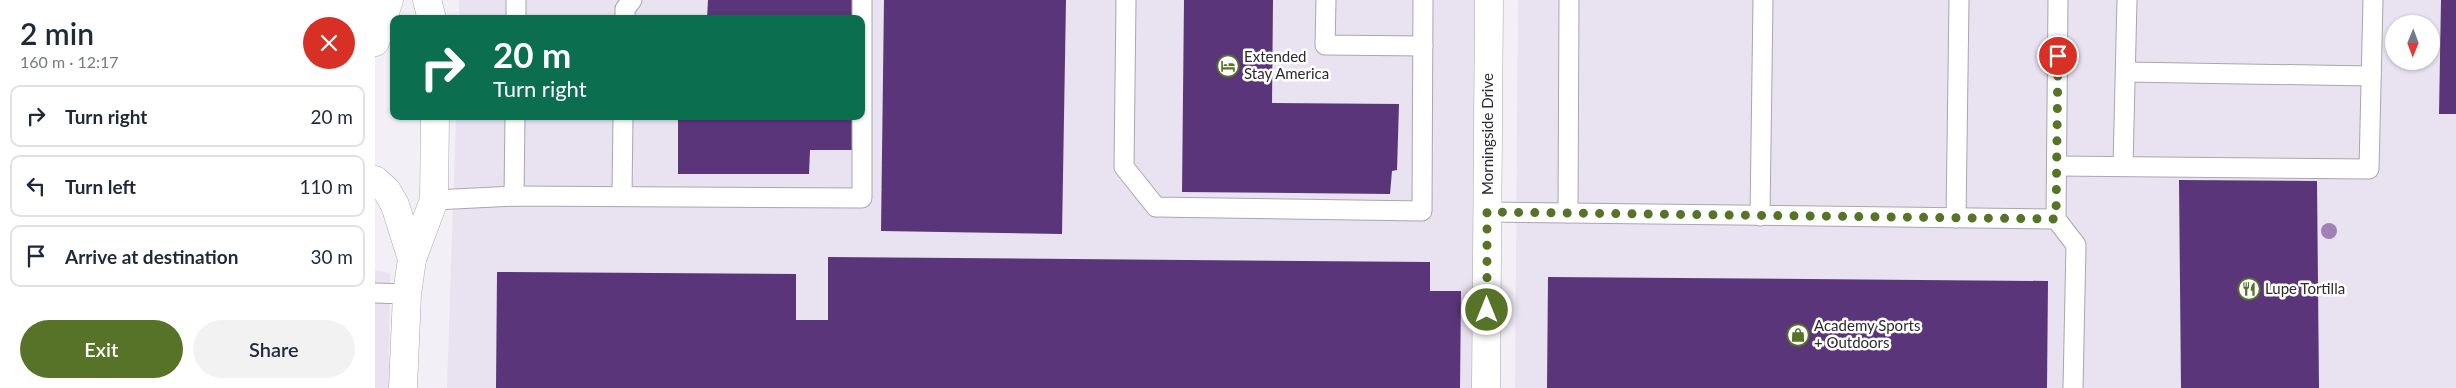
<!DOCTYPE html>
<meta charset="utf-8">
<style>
body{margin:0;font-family:Lato,sans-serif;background:#f2f2f3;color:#1f2937;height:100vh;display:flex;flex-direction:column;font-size:19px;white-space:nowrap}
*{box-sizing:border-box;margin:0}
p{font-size:16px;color:#747a83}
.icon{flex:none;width:28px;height:28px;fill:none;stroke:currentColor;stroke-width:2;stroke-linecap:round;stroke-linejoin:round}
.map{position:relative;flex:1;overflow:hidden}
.sheet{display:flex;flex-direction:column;background:#fff;width:375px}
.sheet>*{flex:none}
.hud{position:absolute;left:15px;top:15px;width:475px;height:105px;border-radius:10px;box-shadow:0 1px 4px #0004;background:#0b6e4f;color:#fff;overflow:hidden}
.needle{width:32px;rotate:181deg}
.fabs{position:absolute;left:2010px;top:15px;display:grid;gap:10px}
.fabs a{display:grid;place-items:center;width:55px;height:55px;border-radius:50%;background:#fff;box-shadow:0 1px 4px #0004;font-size:25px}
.pin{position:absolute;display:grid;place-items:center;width:42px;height:42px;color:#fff;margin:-21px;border:2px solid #fff;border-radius:50%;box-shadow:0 1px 5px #0007}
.me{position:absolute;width:55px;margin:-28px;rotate:0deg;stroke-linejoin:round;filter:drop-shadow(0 0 4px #0008)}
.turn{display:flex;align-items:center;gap:18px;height:105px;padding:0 20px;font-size:22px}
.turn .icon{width:65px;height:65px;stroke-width:2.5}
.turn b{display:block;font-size:35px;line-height:42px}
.round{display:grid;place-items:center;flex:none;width:52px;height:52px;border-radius:26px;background:#f2f2f3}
.headline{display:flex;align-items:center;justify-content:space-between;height:85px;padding:0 20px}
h1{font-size:30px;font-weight:600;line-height:38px}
.action{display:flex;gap:10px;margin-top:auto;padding:10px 20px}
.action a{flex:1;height:58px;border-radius:30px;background:#567327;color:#fff;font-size:20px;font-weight:600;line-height:58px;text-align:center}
.action a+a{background:#f2f2f3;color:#1f2937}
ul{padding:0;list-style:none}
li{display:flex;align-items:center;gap:15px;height:62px;margin:0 10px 8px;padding:0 10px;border:2px solid #e0e1e3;border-radius:10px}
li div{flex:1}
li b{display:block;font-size:19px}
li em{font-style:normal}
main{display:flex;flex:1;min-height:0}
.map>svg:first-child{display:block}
.built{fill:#e9e2f0;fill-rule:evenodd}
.building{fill:#5b357a}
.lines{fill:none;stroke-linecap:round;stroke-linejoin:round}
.service-casing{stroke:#a9a6ad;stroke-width:21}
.tertiary-casing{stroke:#a9a6ad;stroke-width:29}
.primary-casing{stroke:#a9a6ad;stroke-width:29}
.service{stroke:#fff;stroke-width:19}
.tertiary{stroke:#fff;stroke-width:28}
.primary{stroke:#fff;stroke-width:28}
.tree{fill:#9f81b6}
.route{stroke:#567327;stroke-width:9;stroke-dasharray:0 16.2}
.labels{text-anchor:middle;stroke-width:5;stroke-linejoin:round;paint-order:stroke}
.poi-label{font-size:15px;fill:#2c2b2d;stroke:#fff;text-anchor:start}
.street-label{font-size:15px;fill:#2c2b2d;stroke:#fff}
</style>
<main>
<section class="sheet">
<div class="headline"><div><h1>2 min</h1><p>160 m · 12:17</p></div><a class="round" style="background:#d93025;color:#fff"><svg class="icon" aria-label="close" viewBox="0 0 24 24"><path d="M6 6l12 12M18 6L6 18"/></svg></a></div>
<ul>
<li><svg class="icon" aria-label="right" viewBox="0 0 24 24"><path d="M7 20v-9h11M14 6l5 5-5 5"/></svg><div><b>Turn right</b></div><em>20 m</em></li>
<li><svg class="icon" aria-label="left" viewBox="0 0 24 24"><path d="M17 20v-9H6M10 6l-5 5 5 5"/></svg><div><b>Turn left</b></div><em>110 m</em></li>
<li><svg class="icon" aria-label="arrive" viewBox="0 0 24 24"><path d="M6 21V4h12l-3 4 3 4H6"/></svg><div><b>Arrive at destination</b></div><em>30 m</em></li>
</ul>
<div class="action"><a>Exit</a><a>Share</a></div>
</section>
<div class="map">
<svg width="2081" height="388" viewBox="0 0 2081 388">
<rect width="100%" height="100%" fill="#f3eff7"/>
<g class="built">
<path d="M84 0H1103L1099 388H72L81 116H486V19H84Z"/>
<path d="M1143 0H2081V388H1140ZM2019 24H2056V61H2019Z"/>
<path d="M0 270 15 273 14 388H0Z"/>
</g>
<g class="building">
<path d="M333 0H477V19H332Z"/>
<path d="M509 0H691L687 234 506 231Z"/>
<path d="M809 0H898L897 103 1024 104 1022 170 1017 171 1015 194 807 192Z"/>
<path d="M2066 0H2081V114H2064Z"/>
<path d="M303 116H477V150H435L434 174H303Z"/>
<path d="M1804 180 1942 181 1944 388H1806Z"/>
<path d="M453 257 1055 262V291H1086L1085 388H121L122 272 421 274V320H453Z"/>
<path d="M1173 277 1673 281 1672 388H1172Z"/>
</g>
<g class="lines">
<g class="service-casing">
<g id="service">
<path d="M751 0 749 167 781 207 1047 211 1048 0"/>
<path d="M951 0 950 45 1048 46"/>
<path d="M1683 0 1681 219 1701 245 1698 388"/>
<path d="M141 19V0"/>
<path d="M250 19V9L257 0"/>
<path d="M1751 72 1996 76"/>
<path d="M1682 166 1994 169 1998 0"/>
<path d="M1748 166 1752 0"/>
<path d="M139 196 140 116"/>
<path d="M247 196 248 116"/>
<path d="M59 200 139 196 487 198V0"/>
<path d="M1112 212 1681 219"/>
<path d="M1193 213 1194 0"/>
<path d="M1385 216 1388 0"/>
<path d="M1581 218 1584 0"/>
<path d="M0 293 32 294"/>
</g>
</g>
<g class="tertiary-casing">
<g id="tertiary">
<path d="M0 180 12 191 20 205 37 259 32 294 28 388"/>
<path d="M1111 388 1114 0"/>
</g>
</g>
<g class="primary-casing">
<g id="primary">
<path d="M52 0 57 19"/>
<path d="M0 42 14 0"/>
<path d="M37 259 59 200 60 116"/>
</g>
</g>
<use href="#service" class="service"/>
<use href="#tertiary" class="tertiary"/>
<use href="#primary" class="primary"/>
</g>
<circle class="tree" cx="1954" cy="231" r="8"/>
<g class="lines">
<path class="route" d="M1112 310V212L1681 219 1683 56"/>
</g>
<defs>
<g id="hotel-ring" transform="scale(1.125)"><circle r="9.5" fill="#fff" stroke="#567327" stroke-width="1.5"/><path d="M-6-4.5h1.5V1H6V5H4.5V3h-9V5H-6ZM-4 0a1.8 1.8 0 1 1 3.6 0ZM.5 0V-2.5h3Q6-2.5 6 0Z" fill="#567327"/></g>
<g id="restaurant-ring" transform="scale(1.125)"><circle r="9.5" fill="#fff" stroke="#567327" stroke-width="1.5"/><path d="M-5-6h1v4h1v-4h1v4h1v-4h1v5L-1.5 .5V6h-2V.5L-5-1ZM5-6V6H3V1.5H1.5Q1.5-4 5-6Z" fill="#567327"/></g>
<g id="shop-ring" transform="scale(1.125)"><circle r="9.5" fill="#fff" stroke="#567327" stroke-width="1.5"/><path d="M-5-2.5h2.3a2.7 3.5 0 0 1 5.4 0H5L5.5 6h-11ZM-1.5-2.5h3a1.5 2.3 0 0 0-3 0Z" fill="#567327"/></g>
</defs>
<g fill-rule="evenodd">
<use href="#hotel-ring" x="853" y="66"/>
<use href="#restaurant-ring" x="1874" y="289"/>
<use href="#shop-ring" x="1423" y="335"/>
</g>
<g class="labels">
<g class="poi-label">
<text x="869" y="62">Extended<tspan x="869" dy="17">Stay America</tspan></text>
<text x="1890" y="294">Lupe Tortilla</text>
<text x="1439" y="331">Academy Sports<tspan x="1439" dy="17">+ Outdoors</tspan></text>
</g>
<g class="street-label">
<text transform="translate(1113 134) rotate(-90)" y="5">Morningside Drive</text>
</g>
</g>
</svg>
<div class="fabs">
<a><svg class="needle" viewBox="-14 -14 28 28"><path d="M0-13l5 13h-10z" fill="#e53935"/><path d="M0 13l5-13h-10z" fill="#747a83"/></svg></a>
</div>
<div class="pin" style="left:1683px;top:56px;background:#d93025"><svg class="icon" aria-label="arrive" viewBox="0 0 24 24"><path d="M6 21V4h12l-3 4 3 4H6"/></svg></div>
<svg class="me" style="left:1112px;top:310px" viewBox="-20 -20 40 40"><circle r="17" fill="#567327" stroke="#fff" stroke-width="3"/><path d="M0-11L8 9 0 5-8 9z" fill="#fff"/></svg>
<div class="hud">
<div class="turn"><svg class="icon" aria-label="right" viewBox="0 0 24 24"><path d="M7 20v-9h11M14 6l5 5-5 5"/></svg><div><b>20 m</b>Turn right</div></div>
</div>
</div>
</main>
